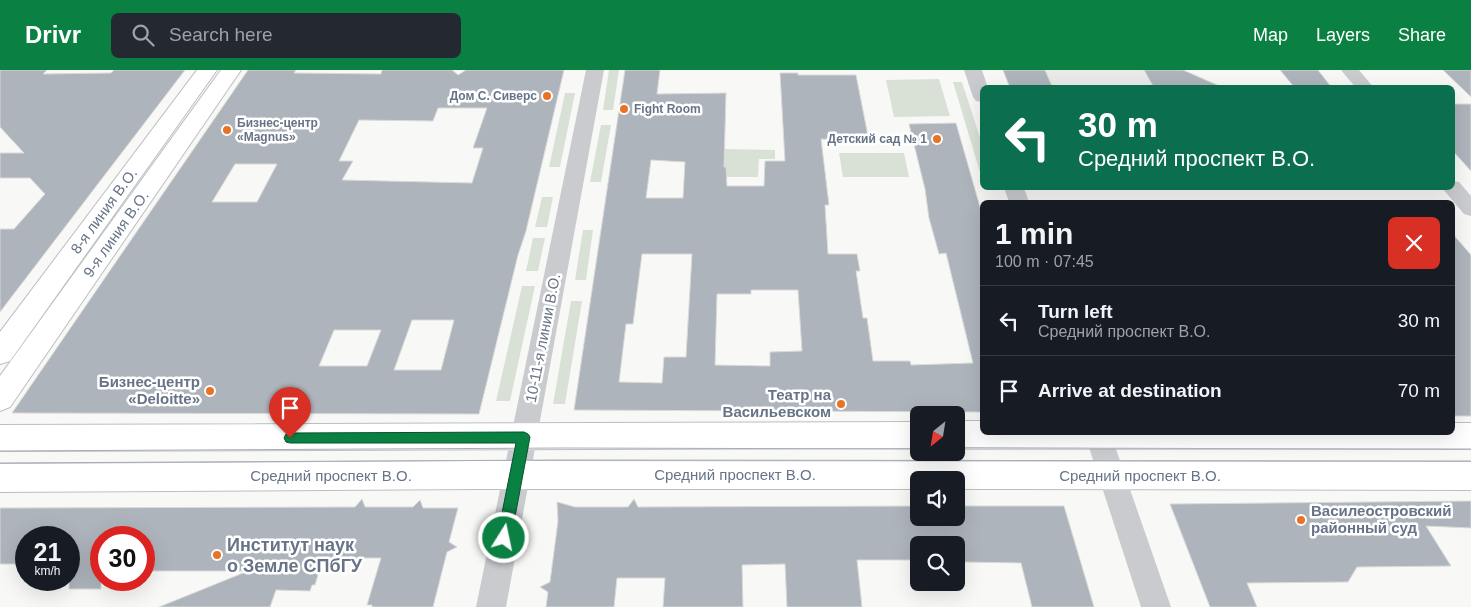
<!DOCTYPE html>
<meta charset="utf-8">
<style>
body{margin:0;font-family:Helvetica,sans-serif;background:#242831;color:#f1f3f6;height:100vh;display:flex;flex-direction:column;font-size:19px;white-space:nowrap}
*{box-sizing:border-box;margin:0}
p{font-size:16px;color:#9ea1a6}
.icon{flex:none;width:28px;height:28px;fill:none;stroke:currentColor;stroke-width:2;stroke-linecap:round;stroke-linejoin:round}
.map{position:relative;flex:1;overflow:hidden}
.sheet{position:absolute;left:980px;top:130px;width:475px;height:235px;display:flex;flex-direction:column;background:#171b24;border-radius:8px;box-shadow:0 5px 20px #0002}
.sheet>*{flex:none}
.hud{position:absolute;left:980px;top:15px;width:475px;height:105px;border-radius:8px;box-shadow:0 5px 20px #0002;background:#0b6e4f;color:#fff;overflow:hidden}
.needle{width:32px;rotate:210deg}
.buttons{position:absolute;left:910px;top:336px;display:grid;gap:10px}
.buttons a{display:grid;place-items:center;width:55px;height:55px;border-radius:8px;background:#171b24;box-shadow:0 5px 20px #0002;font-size:25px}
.speed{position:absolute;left:15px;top:456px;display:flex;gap:10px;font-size:25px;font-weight:700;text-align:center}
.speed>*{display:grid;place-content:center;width:65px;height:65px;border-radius:50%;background:#171b24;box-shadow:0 5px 20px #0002;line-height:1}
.speed small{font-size:12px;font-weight:400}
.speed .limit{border:8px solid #d22;background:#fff;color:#111}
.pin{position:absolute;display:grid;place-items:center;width:42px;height:42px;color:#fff;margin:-51px -21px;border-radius:50% 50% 50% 0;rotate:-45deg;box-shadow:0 0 5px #0007}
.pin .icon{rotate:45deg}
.me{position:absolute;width:55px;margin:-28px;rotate:10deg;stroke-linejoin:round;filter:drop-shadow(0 0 4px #0008)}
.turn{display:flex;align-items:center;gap:18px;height:105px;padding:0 15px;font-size:22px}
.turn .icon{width:65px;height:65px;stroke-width:2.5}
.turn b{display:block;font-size:35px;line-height:42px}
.round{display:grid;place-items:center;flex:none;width:52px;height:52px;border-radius:8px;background:#242831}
.overview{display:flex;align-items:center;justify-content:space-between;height:85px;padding:0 15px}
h1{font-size:30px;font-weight:700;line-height:38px}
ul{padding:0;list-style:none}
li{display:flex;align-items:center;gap:15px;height:70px;padding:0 15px;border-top:1px solid #363941}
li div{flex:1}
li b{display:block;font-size:19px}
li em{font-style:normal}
header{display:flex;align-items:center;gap:30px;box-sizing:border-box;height:70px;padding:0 25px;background:#0b8043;color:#fff}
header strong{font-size:24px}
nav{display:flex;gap:28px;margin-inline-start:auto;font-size:18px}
.search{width:350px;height:45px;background:#242831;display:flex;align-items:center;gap:12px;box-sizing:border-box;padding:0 18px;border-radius:8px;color:#9ea1a6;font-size:19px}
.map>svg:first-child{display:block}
.built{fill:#e9eae9}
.green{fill:#d9e1d7}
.building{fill:#aeb4bc;stroke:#dadad8;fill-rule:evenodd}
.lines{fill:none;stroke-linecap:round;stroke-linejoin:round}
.secondary-casing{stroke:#bbbec4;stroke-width:2}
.minor{fill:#c9cbcf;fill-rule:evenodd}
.secondary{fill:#fff;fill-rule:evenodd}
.tram{stroke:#a8adb4;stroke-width:1}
.route{fill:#0b8043;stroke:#07532c}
.poi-dot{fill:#e87326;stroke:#fff;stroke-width:2}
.labels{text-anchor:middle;stroke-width:5;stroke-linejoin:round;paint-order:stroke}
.far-poi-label{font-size:12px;font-weight:bold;fill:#677488;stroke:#fff;text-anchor:end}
.street-label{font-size:15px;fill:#677488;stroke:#fff}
.poi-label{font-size:15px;font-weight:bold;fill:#677488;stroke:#fff;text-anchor:end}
.near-poi-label{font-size:18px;font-weight:bold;fill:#677488;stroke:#fff;text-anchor:start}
</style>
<header>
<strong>Drivr</strong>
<div class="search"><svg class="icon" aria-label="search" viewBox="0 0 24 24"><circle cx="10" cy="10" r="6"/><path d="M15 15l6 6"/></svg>Search here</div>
<nav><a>Map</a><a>Layers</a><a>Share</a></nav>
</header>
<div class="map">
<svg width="1471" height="537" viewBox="0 0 1471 537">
<rect width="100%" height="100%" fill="#f8f9f6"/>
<path class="built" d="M1003 0H1163L1174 17H1010Z"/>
<g class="green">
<path d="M609 0H619L613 40H603Z"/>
<path d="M939 9 950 46 894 47 886 10Z"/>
<path d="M953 12H962L982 74V109Z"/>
<path d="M565 23H575L560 97H549Z"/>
<path d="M601 55H611L601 112H590Z"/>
<path d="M725 79 775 80V89H759L758 107H727L726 98 724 97Z"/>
<path d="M839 83H904L909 107H843Z"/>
<path d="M542 127H553L547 157H535Z"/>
<path d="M583 160H593L586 210H575Z"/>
<path d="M533 168H545L538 201H526Z"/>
<path d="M522 216H535L510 331H496Z"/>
<path d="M571 231H582L565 334H553Z"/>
</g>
<g class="building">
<path d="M0 0H47L43 4 111 3 114 0H185L0 242V159H14L45 124 30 108H0V83H24L0 57Z"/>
<path d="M248 0H296L294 3 381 4 382 0H452L458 5 466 0H564L526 161 518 185 479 344 12 343ZM438 38H487L473 78H483L472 113 342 110 353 91H339L359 50 433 51ZM235 94H277L257 132H212ZM412 250H454L441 300H394ZM334 260H381L367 296H319Z"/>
<path d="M625 0H660L657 24 726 23 724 97H726L727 116H764L765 91H785L780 3H798V5H856L869 71 821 69 829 135H825L828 184H857L860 201H856L863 248H867L873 291H910L911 295 973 293 946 183 939 184 929 148 925 119 909 54 956 53 982 144V342L574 340ZM651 90 685 92 683 128H646ZM642 184H692L686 287H664L662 313 619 312 626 254H633ZM751 220H798L802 281 770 282V296L715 295 717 224H751Z"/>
<path d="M1003 0H1045L1053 18H1010Z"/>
<path d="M1144 0H1183L1224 18H1154Z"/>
<path d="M1280 0H1318L1332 18H1295Z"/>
<path d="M1443 0H1471V27Z"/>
<path d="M1452 34H1471V101L1452 80Z"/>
<path d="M1452 163 1471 185V346H1452Z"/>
<path d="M362 429 365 437H413L420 430 423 438H458L449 472 457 477 447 482 433 537H372V535H367L381 488H323L315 515H312L310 521 276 520 270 537H159L248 501H144V468H101V519H69V468H26V494H0V438L355 437Z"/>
<path d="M634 429 638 437 919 436V448H956V436H1064L1094 537H1032L1021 493 963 492 962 489H956V475H919V490H857L862 537H787L785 494 742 495 743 537H663L665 508H617L614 537H546L548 522 540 517 550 512 558 451 557 432 575 437H628Z"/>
<path d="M1471 431V458L1426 456 1451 496 1357 497 1348 512 1247 513 1257 537H1210L1170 434Z"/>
</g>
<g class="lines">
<g class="secondary-casing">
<g id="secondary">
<path d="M197 0H217L10 291 0 294V262Z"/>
<path d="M221 0H241L10 337 0 341V306Z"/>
<path d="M956 351H982V362H1452V353H1471V379L956 377Z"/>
<path d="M919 352V378L0 381V355Z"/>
<path d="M477 391 1471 392V420L956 419V410H919V419H477L0 422V394Z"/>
</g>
</g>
<g class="minor">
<path d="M586 0H604L506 537H476Z"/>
<path d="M964 0H982L988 18H982V32L976 31 973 27Z"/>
<path d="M1341 0H1359L1374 18H1356Z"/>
<path d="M1452 111 1459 112 1471 126V146L1464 144 1442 118H1452Z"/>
<path d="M1004 118H1024L1029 132H1009Z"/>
<path d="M1084 362H1110L1171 537H1141Z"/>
</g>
<use href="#secondary" class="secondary"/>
<g class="tram">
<path d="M956 379H1471"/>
<path d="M0 381 564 378 919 379"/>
<path d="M0 393 562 390 1471 391"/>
</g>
</g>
<path class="route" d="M524 362 528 364 530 367 511 468 509 473 504 474 499 473 497 468 516 373H290L286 372 284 368 286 364 290 363Z"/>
<g class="poi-dot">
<circle cx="547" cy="26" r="5"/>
<circle cx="624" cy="39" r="5"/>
<circle cx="227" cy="60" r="5"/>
<circle cx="937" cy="69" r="5"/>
<circle cx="210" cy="321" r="5"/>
<circle cx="841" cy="334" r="5"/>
<circle cx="1301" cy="450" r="5"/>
<circle cx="217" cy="485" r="5"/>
</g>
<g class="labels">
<g class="far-poi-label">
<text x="537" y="30">Дом С. Сиверс</text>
<text x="634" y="43" text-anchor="start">Fight Room</text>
<text x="237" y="57" text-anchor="start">Бизнес-центр<tspan x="237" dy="14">«Magnus»</tspan></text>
<text x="927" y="73">Детский сад № 1</text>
</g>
<g class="street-label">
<text transform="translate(104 141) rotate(-54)" y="5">8-я линия В.О.</text>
<text transform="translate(116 164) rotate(-55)" y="5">9-я линия В.О.</text>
<text transform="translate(543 268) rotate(-79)" y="5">10-11-я линии В.О.</text>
<text x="735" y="410">Средний проспект В.О.</text>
<text x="331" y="411">Средний проспект В.О.</text>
<text x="1140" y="411">Средний проспект В.О.</text>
</g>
<g class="poi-label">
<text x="200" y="317">Бизнес-центр<tspan x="200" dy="17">«Deloitte»</tspan></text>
<text x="831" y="330">Театр на<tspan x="831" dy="17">Васильевском</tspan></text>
<text x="1311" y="446" text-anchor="start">Василеостровский<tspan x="1311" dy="17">районный суд</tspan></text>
</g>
<g class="near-poi-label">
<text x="227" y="481">Институт наук<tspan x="227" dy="21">о Земле СПбГУ</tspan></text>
</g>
</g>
</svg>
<div class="buttons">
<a><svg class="needle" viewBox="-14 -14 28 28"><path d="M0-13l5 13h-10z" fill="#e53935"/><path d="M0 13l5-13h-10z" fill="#9ea1a6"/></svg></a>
<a><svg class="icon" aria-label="sound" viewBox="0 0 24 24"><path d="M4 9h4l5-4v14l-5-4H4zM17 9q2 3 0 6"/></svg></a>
<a><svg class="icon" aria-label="search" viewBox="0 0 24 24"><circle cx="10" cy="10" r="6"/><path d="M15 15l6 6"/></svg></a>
</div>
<div class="speed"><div>21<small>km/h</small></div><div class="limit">30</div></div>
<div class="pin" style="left:290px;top:368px;background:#d93025"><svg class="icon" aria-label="arrive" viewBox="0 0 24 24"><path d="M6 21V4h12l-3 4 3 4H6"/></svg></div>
<svg class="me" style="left:504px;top:468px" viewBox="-20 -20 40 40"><circle r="17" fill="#0b8043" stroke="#fff" stroke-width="3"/><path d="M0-11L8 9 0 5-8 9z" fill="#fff"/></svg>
<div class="hud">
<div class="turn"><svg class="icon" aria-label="left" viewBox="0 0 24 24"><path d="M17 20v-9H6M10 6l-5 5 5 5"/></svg><div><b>30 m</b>Средний проспект В.О.</div></div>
</div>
<section class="sheet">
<div class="overview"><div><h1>1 min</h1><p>100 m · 07:45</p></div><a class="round" style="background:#d93025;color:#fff"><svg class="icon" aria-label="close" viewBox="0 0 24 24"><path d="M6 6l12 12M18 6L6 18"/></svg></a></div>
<ul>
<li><svg class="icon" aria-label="left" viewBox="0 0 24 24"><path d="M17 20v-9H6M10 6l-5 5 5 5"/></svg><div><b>Turn left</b><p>Средний проспект В.О.</p></div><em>30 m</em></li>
<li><svg class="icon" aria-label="arrive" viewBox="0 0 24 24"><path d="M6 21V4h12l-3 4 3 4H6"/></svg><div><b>Arrive at destination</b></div><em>70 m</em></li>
</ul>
</section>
</div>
